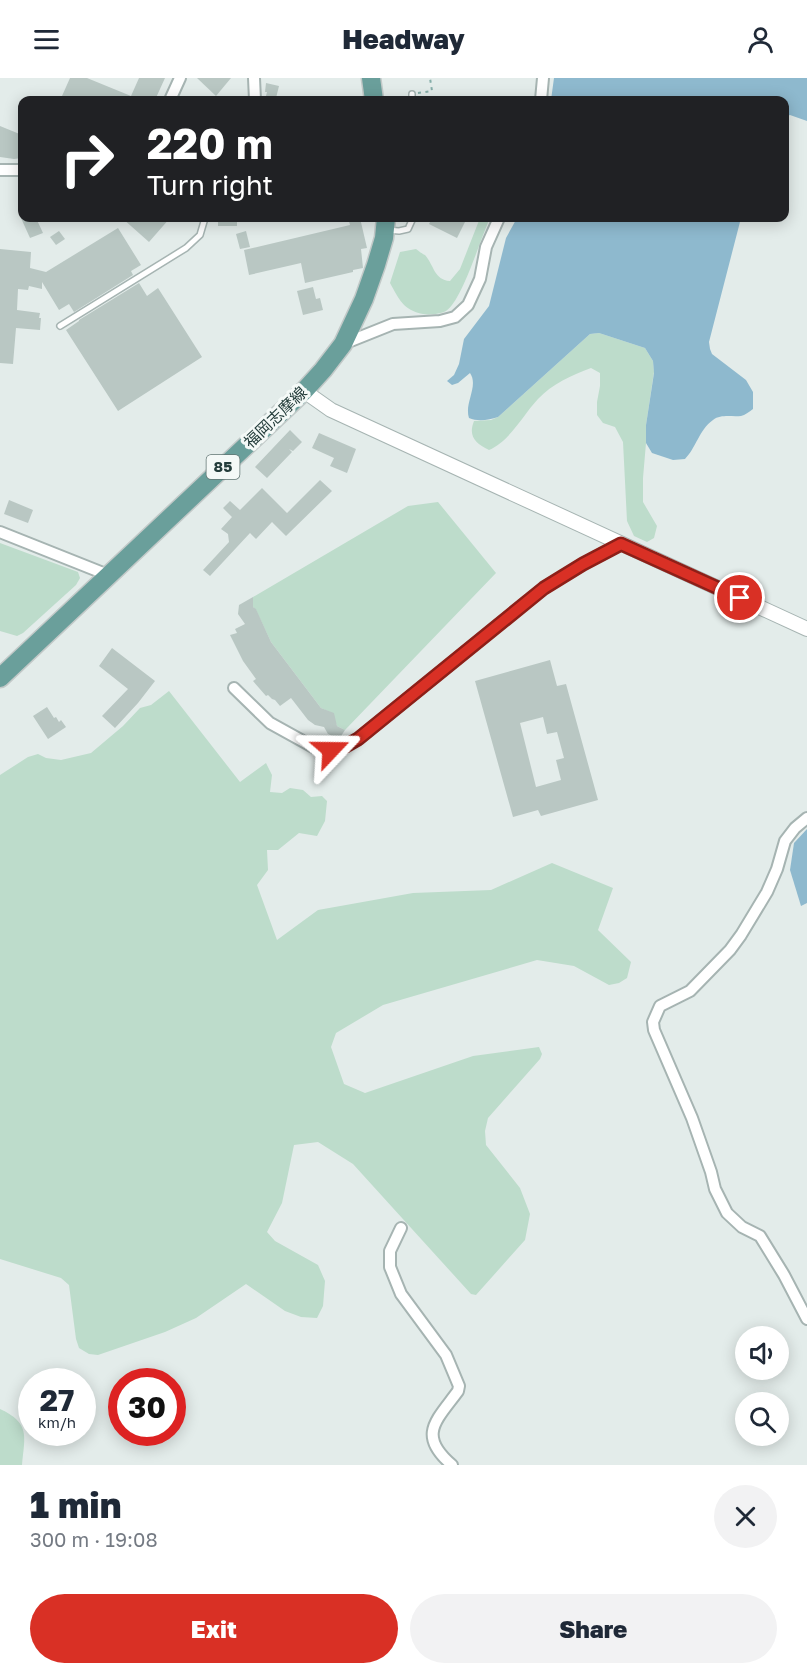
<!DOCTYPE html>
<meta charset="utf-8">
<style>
body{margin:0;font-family:"Golos Text","Noto Sans JP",sans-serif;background:#f2f2f3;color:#1f2937;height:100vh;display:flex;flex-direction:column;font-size:22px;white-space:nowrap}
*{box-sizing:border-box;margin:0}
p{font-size:20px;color:#747a83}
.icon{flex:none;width:33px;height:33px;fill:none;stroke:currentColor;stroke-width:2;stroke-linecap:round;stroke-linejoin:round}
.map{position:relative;height:1387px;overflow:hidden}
.sheet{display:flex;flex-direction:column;background:#fff;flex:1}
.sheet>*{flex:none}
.top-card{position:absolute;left:18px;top:18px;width:771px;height:126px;border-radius:12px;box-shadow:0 3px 15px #0003;background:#202124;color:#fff;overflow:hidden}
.controls{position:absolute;left:735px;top:1248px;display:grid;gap:12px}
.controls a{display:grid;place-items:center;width:54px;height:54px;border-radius:50%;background:#fff;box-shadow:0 3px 15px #0003;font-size:30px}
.speed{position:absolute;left:18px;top:1290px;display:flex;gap:12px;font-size:30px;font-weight:700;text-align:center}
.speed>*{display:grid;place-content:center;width:78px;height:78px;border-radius:50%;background:#fff;box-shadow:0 3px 15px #0003;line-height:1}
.speed small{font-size:15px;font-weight:400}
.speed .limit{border:9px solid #d22;background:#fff;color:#111}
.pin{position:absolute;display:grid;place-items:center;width:51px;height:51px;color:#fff;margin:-26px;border:3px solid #fff;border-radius:50%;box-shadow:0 2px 6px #0007}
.me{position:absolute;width:66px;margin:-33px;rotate:67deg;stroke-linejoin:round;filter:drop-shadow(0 0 4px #0008)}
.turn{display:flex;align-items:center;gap:21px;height:126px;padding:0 30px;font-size:27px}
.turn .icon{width:78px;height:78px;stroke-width:2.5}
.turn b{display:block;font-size:42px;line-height:51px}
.round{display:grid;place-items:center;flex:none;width:63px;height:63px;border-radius:32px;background:#f2f2f3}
.overview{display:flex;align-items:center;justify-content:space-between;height:102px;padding:0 30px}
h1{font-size:36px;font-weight:800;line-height:45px}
.primary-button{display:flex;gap:12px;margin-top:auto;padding:12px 30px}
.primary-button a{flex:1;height:69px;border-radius:36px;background:#d93025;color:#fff;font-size:24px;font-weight:800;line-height:69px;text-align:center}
.primary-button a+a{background:#f2f2f3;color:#1f2937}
header{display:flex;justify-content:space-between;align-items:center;height:78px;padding:0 30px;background:#fff;font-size:27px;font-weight:800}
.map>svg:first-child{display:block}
.green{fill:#bddccb}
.water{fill:#8eb9ce}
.building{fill:#b9c7c3;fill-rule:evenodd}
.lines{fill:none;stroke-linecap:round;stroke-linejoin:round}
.service-casing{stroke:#a6b4b2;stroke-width:8}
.minor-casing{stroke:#a6b4b2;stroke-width:14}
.tertiary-casing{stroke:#a6b4b2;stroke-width:16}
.primary-casing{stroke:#c2c9c8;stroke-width:21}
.path{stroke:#85aea9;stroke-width:2;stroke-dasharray:3 4.5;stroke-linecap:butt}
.service{stroke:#fff;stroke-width:5}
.minor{stroke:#fff;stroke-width:10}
.tertiary{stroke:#fff;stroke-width:14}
.primary{stroke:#6a9f9b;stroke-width:18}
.route-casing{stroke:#8d1f18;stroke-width:15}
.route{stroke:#d93025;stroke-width:10}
.labels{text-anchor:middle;stroke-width:6;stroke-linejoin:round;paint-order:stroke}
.shield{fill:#f4f9f7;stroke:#627573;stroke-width:1.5}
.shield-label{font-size:15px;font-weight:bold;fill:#243d3b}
.street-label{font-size:16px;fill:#243d3b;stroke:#f4f9f7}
</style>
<header><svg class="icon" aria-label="menu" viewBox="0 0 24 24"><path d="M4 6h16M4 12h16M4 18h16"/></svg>Headway<svg class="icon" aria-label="person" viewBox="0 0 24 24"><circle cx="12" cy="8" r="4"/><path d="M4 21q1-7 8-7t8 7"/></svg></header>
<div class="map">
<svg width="807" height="1387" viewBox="0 0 807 1387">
<rect width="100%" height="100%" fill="#e3ecea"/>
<g class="green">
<path d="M480 140H490C481 159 462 223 446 233 441 236 429 237 423 236 403 232 399 221 390 205L400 174 416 171C417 172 424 177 425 177 434 187 434 202 450 203L460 191Z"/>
<path d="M599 255 645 270 653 283 654 294 646 347V365L643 400V424L657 448 654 460 647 464 634 458 627 443 623 364 615 349 603 345 597 337V324L600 308V295L591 290C572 297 552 306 538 321 523 337 510 363 489 372 475 365 468 358 474 343L491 342 498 339 590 256Z"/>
<path d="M438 424 496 495 345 652 337 648 332 635 321 630 271 564 256 532 253 529V519L408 428Z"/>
<path d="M0 465 78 494 80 500 76 507 23 555 17 558 0 553Z"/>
<path d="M169 613 240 704 266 685 272 697 270 714 282 715 290 710 303 712 311 719 322 718 327 723 325 743 317 758 299 755 278 772H267L268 792 257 807 277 862 318 832 413 815 491 812 552 785 613 810 598 852 631 884 627 900 619 905 609 907 574 888 537 882 383 927 336 955 331 969 344 1006 365 1015 473 978 539 969 542 976 540 981 488 1040 485 1053 486 1067 520 1110 530 1136 525 1162 476 1217 471 1216 353 1086 318 1064 294 1067 282 1125 267 1154 275 1163 318 1187 325 1203 323 1228 317 1240 301 1239 285 1233 246 1206 196 1240 165 1254 98 1277 89 1276 79 1270 76 1261 69 1207 61 1200 0 1181V697L28 679 38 676 46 680 61 682 91 675 123 648 140 630 151 627Z"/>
<path d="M0 1331C30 1345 25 1357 22 1387H0Z"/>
</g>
<g class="water">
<path d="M554 0H807V43L790 37 785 39 784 22H551Z"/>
<path d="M517 140H741L709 264 710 271 712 276 746 302 753 314V331C749 334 745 337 741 338 731 339 721 336 713 342 699 352 696 370 685 381L673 382 652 375 646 365V347L654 295 653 283 645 270 599 255 590 256 498 339C489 342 478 344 469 340 464 325 479 308 470 295L458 305 452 307 447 303 454 297 459 286 464 261 489 228 506 160Z"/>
<path d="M807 751V825L801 828 790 792 794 765Z"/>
</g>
<g class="building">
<path d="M70 0H87L131 18 139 0H165L155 22H71L62 18Z"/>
<path d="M197 0H231L216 18Z"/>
<path d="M266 5 279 8 276 20 266 18 267 14H265Z"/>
<path d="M0 48 22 57V80L14 81 0 79Z"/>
<path d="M21 140H36L43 155 30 160Z"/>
<path d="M122 140H170L149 164Z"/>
<rect x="218" y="140" width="19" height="8"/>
<path d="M348 140H360L367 170 361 171 363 190 353 192V194L305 205 301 185 249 197 244 172 350 147Z"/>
<path d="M432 140H467L457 160 429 146Z"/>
<path d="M118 150 141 187 131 193 133 197 74 234 69 226 59 232 42 204V211L29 208 28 212 18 211 17 232 40 235 39 240H41L40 252 16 250 13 286 0 285V171L31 174 30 190 46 194Z"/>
<path d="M59 153 65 161 56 167 50 159Z"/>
<path d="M246 153 250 169 240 171 236 156Z"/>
<path d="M139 205 147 218 158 210 202 279 118 333 66 252 79 243V242Z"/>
<path d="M313 209 316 221 320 220 323 232 303 237 297 213Z"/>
<path d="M290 352 302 364 293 373 289 371 292 374 267 400 255 389Z"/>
<path d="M319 355 356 371 347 395 330 388 334 380 312 370Z"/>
<path d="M320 402 332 413 286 458 272 444 256 461 250 455 210 498 203 492 229 464 228 456 221 451 232 439 223 430 230 423 240 432 262 410 287 435Z"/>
<path d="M9 422 33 432 28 445 4 436Z"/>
<path d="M253 519V529L256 531 271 564 321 630 334 635 337 648 345 652 339 661 328 656 324 649 315 647 308 642 291 620 280 628 275 622 272 621 268 617 266 618 253 603 256 601 243 583 230 557 237 555 235 551 245 546 238 536 239 527Z"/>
<path d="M112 570 155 603 138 625 115 650 102 638 128 611 99 588Z"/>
<path d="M550 582 557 608 566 606 598 722 541 738 538 732 513 739 475 603ZM543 639 547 656 557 654 564 680 556 682 561 702 536 709 520 645Z"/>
<path d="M47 629 54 640 56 639 59 644 61 642 66 649 48 661 33 638Z"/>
</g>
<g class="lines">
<g class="service-casing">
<g id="service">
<path d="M412 16V22"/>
<path d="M387 152 399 153 408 151 413 140"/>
<path d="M60 248 186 170 200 157 205 140"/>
</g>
</g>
<g class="minor-casing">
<g id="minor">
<path d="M254 0 255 22"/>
<path d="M170 22 180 0"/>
<path d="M541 22 543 0"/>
<path d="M0 92H22"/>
<path d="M343 266 393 246 440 243 455 239 468 227 480 201 486 169 499 140"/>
<path d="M0 454 108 497"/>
<path d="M234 610 270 645 317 671 331 672 343 669 358 661 544 510 583 486 621 466"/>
<path d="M807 740 795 750 785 763 777 791 767 814 741 857 730 872 690 913 660 928 653 944 654 952 692 1040 711 1094 715 1111 727 1135 742 1149 760 1158 784 1197 807 1241"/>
<path d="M401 1150 390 1173V1189L401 1216 446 1277 459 1308 458 1313C436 1343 417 1357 452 1387"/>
</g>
</g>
<g class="tertiary-casing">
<path id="tertiary" d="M304 313 331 332 807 551"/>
</g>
<g class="primary-casing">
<g id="primary">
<path d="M371 0 374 22"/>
<path d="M0 600 304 313 323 292 343 266 364 221 376 187 384 160 386 140"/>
</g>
</g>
<path class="path" d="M418 15 432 13 430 0"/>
<use href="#service" class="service"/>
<use href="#minor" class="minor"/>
<use href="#tertiary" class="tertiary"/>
<use href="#primary" class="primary"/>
</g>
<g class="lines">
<g class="route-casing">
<path id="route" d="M331 672 344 669 358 661 544 510 583 486 621 466 740 520"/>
</g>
<use href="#route" class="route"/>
</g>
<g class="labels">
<rect class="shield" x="206.5" y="377" width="33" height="24" rx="4.5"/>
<g class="shield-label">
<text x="223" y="394">85</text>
</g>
<g class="street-label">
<text transform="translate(275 339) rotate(-44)" y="6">福岡志摩線</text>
</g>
</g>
</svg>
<div class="controls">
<a><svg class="icon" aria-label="sound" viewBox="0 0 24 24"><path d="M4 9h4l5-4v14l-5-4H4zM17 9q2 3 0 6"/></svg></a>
<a><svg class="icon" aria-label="search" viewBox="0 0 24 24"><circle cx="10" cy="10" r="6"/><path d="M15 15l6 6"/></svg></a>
</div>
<div class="speed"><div>27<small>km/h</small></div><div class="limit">30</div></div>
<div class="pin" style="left:740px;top:520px;background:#d93025"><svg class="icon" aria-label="arrive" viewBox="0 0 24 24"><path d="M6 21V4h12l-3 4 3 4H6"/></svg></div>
<svg class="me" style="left:331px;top:672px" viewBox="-20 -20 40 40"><path d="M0-17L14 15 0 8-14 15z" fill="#d93025" stroke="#fff" stroke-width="4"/></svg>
<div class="top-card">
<div class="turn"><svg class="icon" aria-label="right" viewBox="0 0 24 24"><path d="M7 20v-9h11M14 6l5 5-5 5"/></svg><div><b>220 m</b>Turn right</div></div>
</div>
</div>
<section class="sheet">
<div class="overview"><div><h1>1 min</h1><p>300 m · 19:08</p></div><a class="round"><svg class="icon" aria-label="close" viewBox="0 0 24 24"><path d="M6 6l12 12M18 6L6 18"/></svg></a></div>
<div class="primary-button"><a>Exit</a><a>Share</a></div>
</section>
